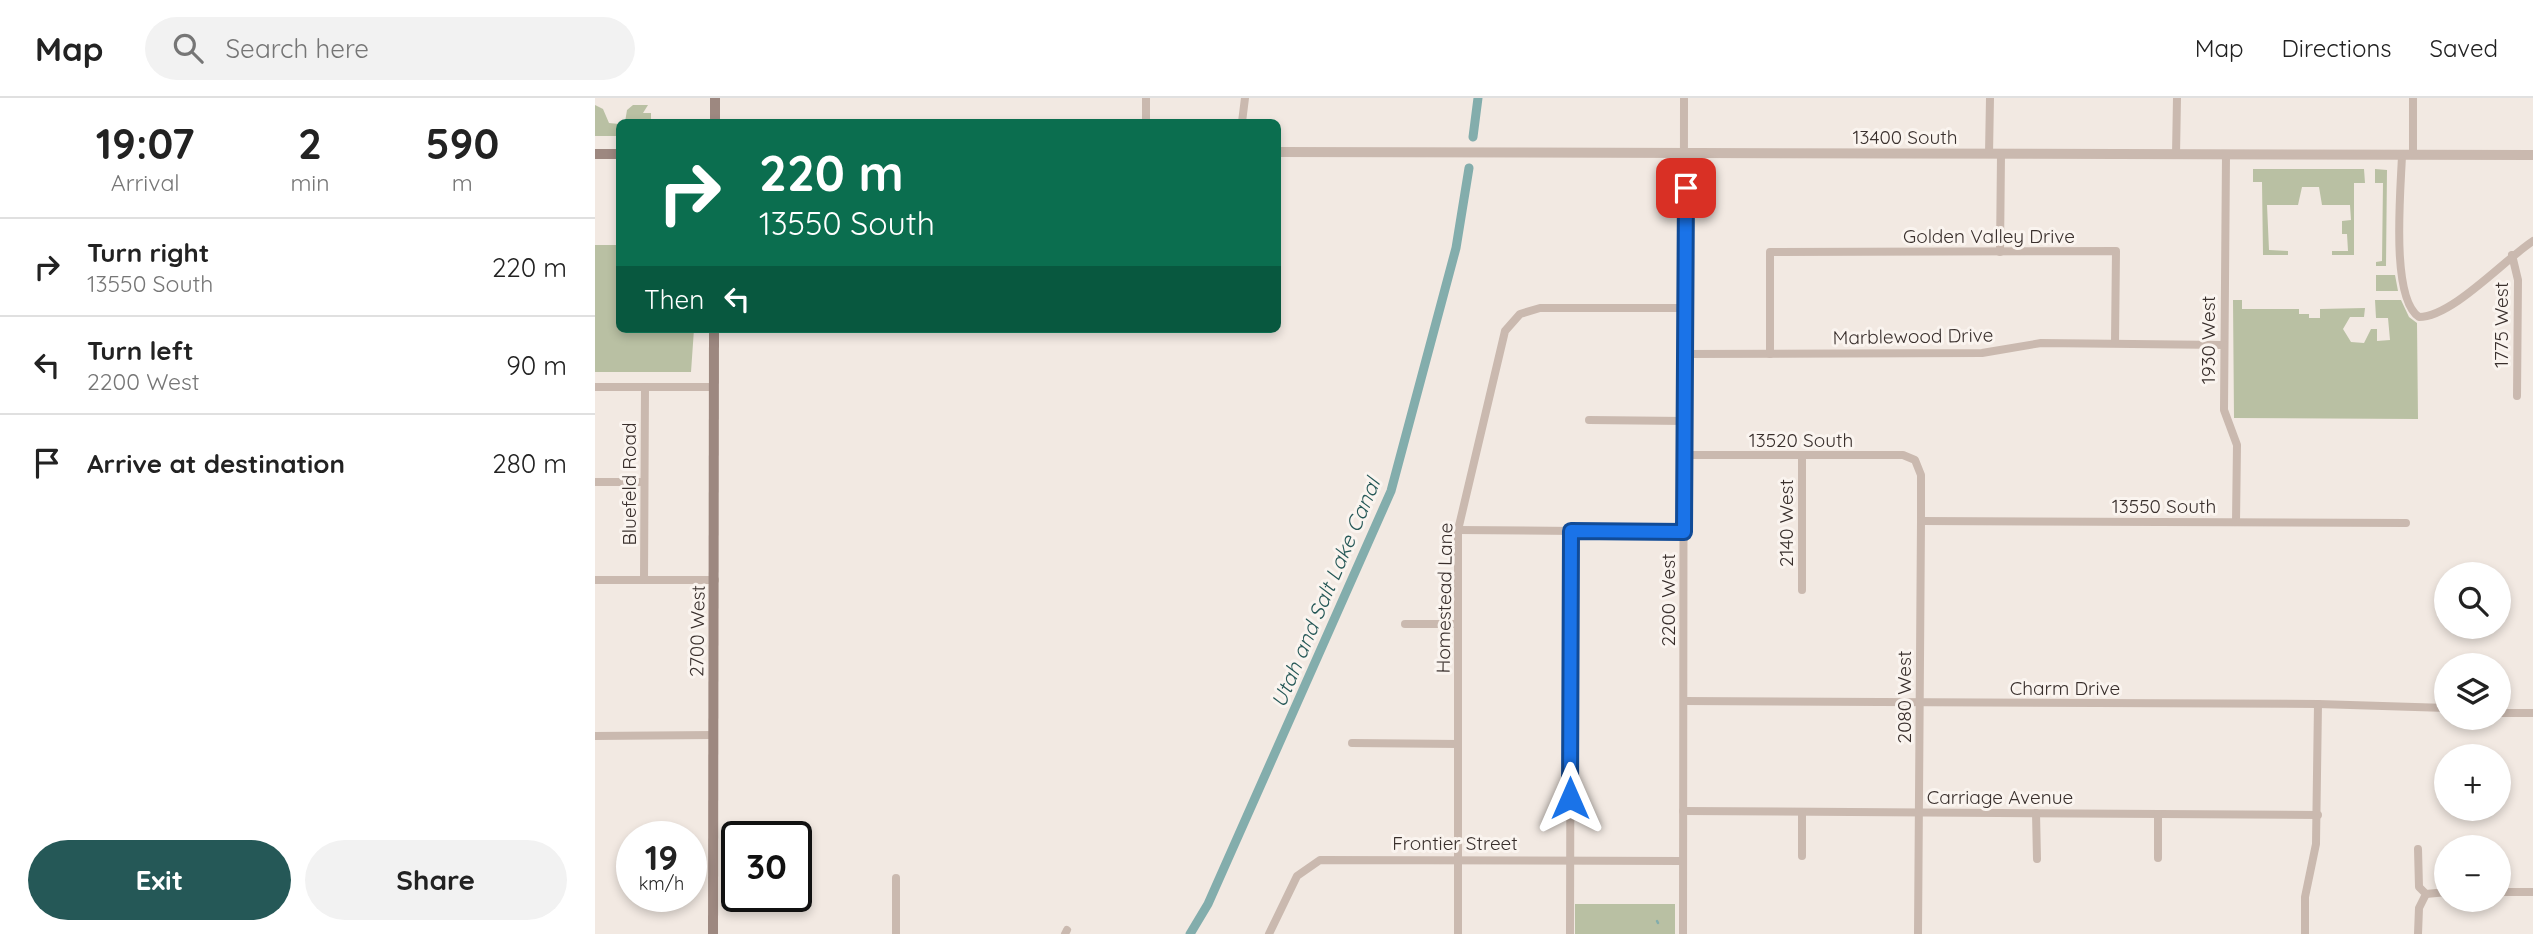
<!DOCTYPE html>
<meta charset="utf-8">
<style>
body{margin:0;font-family:Quicksand,sans-serif;background:#f2f2f2;color:#222;height:100vh;display:flex;flex-direction:column;font-size:26px;white-space:nowrap}
*{box-sizing:border-box;margin:0}
p{font-size:23px;color:#767676}
.icon{flex:none;width:38px;height:38px;fill:none;stroke:currentColor;stroke-width:2;stroke-linecap:round;stroke-linejoin:round}
.map{position:relative;flex:1;overflow:hidden}
.panel{display:flex;flex-direction:column;background:#fff;width:595px}
.panel>*{flex:none}
.guide{position:absolute;left:21px;top:21px;width:665px;height:214px;border-radius:10px;box-shadow:0 4px 10px #0003;background:#0b6e4f;color:#fff;overflow:hidden}
.tools{position:absolute;left:1839px;top:464px;display:grid;gap:14px}
.tools a{display:grid;place-items:center;width:77px;height:77px;border-radius:50%;background:#fff;box-shadow:0 4px 10px #0003;font-size:35px}
.speed{position:absolute;left:21px;top:723px;display:flex;gap:14px;font-size:35px;font-weight:700;text-align:center}
.speed>*{display:grid;place-content:center;width:91px;height:91px;border-radius:50%;background:#fff;box-shadow:0 4px 10px #0003;line-height:1}
.speed small{font-size:18px;font-weight:400}
.speed .limit{border:4px solid #111;border-radius:10px;background:#fff;color:#111}
.pin{position:absolute;display:grid;place-items:center;width:60px;height:60px;color:#fff;margin:-30px;border-radius:14px;box-shadow:0 4px 10px #0006}
.me{position:absolute;width:77px;margin:-38px;rotate:0deg;stroke-linejoin:round;filter:drop-shadow(0 0 5px #0008)}
.turn{display:flex;align-items:center;gap:24px;height:147px;padding:0 28px;font-size:32px}
.turn .icon{width:91px;height:91px;stroke-width:2.5}
.turn b{display:block;font-size:49px;line-height:60px}
.then{display:flex;align-items:center;height:66px;padding:0 28px;background:#0003;gap:14px;font-size:26px}
.eta{display:flex;justify-content:space-evenly;align-items:center;height:119px;text-align:center}
.eta b{font-size:42px;font-weight:700;line-height:49px}
.cta{display:flex;gap:14px;margin-top:auto;padding:14px 28px}
.cta a{flex:1;height:80px;border-radius:42px;background:#255857;color:#fff;font-size:28px;font-weight:700;line-height:80px;text-align:center}
.cta a+a{background:#f2f2f2;color:#222}
ul{padding:0;list-style:none}
li{display:flex;align-items:center;gap:21px;height:98px;padding:0 28px;border-top:2px solid #e0e0e0}
li div{flex:1}
li b{display:block;font-size:26px}
li em{font-style:normal}
header{display:flex;align-items:center;gap:42px;box-sizing:border-box;height:98px;padding:0 35px;background:#fff;border-bottom:2px solid #e0e0e0}
header strong{font-size:33px}
nav{display:flex;gap:38px;margin-inline-start:auto;font-size:24px}
.search{width:490px;height:63px;background:#f2f2f2;display:flex;align-items:center;gap:18px;box-sizing:border-box;padding:0 24px;border-radius:38px;color:#767676;font-size:26px}
main{display:flex;flex:1;min-height:0}
.map>svg:first-child{display:block}
.green{fill:#b9c0a3}
.lines{fill:none;stroke-linecap:round;stroke-linejoin:round}
.stream{stroke:#83adac;stroke-width:2.5}
.canal{stroke:#83adac;stroke-width:9}
.minor{stroke:#cab9af;stroke-width:8}
.tertiary{stroke:#cab9af;stroke-width:10}
.secondary{stroke:#9d8880;stroke-width:10}
.route-casing{stroke:#114b97;stroke-width:18}
.route{stroke:#1a73e8;stroke-width:12}
.labels{text-anchor:middle;stroke-width:6;stroke-linejoin:round;paint-order:stroke}
.street-label{font-size:19px;fill:#392f2c;stroke:#faf4ef}
.water-label{font-size:21px;font-style:italic;fill:#255857;stroke:#faf4ef}
</style>
<header>
<strong>Map</strong>
<div class="search"><svg class="icon" aria-label="search" viewBox="0 0 24 24"><circle cx="10" cy="10" r="6"/><path d="M15 15l6 6"/></svg>Search here</div>
<nav><a>Map</a><a>Directions</a><a>Saved</a></nav>
</header>
<main>
<section class="panel">
<div class="eta">
<div><b>19:07</b><p>Arrival</p></div>
<div><b>2</b><p>min</p></div>
<div><b>590</b><p>m</p></div>
</div>
<ul>
<li><svg class="icon" aria-label="right" viewBox="0 0 24 24"><path d="M7 20v-9h11M14 6l5 5-5 5"/></svg><div><b>Turn right</b><p>13550 South</p></div><em>220 m</em></li>
<li><svg class="icon" aria-label="left" viewBox="0 0 24 24"><path d="M17 20v-9H6M10 6l-5 5 5 5"/></svg><div><b>Turn left</b><p>2200 West</p></div><em>90 m</em></li>
<li><svg class="icon" aria-label="arrive" viewBox="0 0 24 24"><path d="M6 21V4h12l-3 4 3 4H6"/></svg><div><b>Arrive at destination</b></div><em>280 m</em></li>
</ul>
<div class="cta"><a>Exit</a><a>Share</a></div>
</section>
<div class="map">
<svg width="1938" height="836" viewBox="0 0 1938 836">
<rect width="100%" height="100%" fill="#f2e9e2"/>
<g class="green">
<path d="M0 7 8 11 14 25 24 26V38H0Z"/>
<path d="M38 7H53L48 15H56V24H30L32 12Z"/>
<path d="M1658 71H1769L1770 85H1759V157H1737V153H1753L1752 136H1747V123L1756 122 1755 107H1727L1724 89H1707L1703 107H1672L1674 152 1693 153V157H1668L1667 84H1658Z"/>
<path d="M1780 71 1792 72 1791 168H1781V164L1787 163 1788 85H1780Z"/>
<path d="M0 147H24V231H99L96 274H0Z"/>
<path d="M1781 177H1800L1803 193H1781Z"/>
<path d="M1638 202H1647V211H1704V216H1714V220H1725V211L1770 210 1769 219H1755L1748 231 1756 244 1769 245 1776 231H1782V243L1795 242 1793 220H1781L1780 202H1806L1814 219 1822 225 1823 321 1639 320Z"/>
<rect x="980" y="806" width="100" height="30"/>
</g>
<g class="lines">
<path class="stream" d="M1062 823 1063 825"/>
<g class="canal">
<path d="M878 39 883 0"/>
<path d="M595 836 613 806 796 393 861 150 874 70"/>
</g>
<g class="minor">
<path d="M551 0V24"/>
<path d="M1818 0V57"/>
<path d="M647 24 650 0"/>
<path d="M1394 56 1395 0"/>
<path d="M1581 57 1582 0"/>
<path d="M1631 57 1629 312 1642 347 1641 424"/>
<path d="M1807 57C1806 90 1795 200 1824 219 1857 219 1909 162 1938 143"/>
<path d="M1405 154 1406 57"/>
<path d="M1917 157 1923 182 1922 298"/>
<path d="M1090 256 1387 255 1446 245 1629 247"/>
<path d="M1175 256V154L1521 153 1520 245"/>
<path d="M0 289H118"/>
<path d="M994 322 1090 323"/>
<path d="M1090 357H1308L1320 362 1326 377V423L1323 836"/>
<path d="M1207 358V492"/>
<path d="M0 384H49"/>
<path d="M1326 423 1811 425"/>
<path d="M863 432 1089 434"/>
<path d="M0 482H120"/>
<path d="M49 482 50 289"/>
<path d="M810 526H863"/>
<path d="M1089 603 1723 606 1852 610"/>
<path d="M1904 615H1938"/>
<path d="M0 638 118 637"/>
<path d="M757 645 863 646"/>
<path d="M1088 713 1723 717"/>
<path d="M1441 715 1442 761"/>
<path d="M1207 758V714"/>
<path d="M1563 760V716"/>
<path d="M301 780V836"/>
<path d="M1904 794H1938"/>
<path d="M1831 796 1852 794"/>
<path d="M470 836 472 832"/>
<path d="M674 836 702 778 725 762 1088 763"/>
<path d="M863 836V432L910 233 925 216 945 210H1091"/>
<path d="M975 836 976 433"/>
<path d="M1088 836 1089 0"/>
<path d="M1710 836V799L1721 746 1723 606"/>
<path d="M1823 836 1824 810 1831 796 1824 789 1823 751"/>
</g>
<path class="tertiary" d="M682 54 1938 57"/>
<g class="secondary">
<path d="M120 24V0"/>
<path d="M0 56H24"/>
<path d="M118 836 119 231"/>
</g>
</g>
<g class="lines">
<g class="route-casing">
<path id="route" d="M975 700 976 433 1089 434 1091 90"/>
</g>
<use href="#route" class="route"/>
</g>
<g class="labels">
<g class="street-label">
<text x="1310" y="46">13400 South</text>
<text x="1394" y="145">Golden Valley Drive</text>
<text transform="translate(1906 227) rotate(-90)" y="7">1775 West</text>
<text transform="translate(1318 238) rotate(-1)" y="7">Marblewood Drive</text>
<text transform="translate(1613 242) rotate(-90)" y="7">1930 West</text>
<text x="1206" y="349">13520 South</text>
<text transform="translate(34 386) rotate(-90)" y="7">Bluefeld Road</text>
<text x="1569" y="415">13550 South</text>
<text transform="translate(1191 425) rotate(-90)" y="7">2140 West</text>
<text transform="translate(849 500) rotate(-89)" y="7">Homestead Lane</text>
<text transform="translate(1073 502) rotate(-90)" y="7">2200 West</text>
<text transform="translate(102 533) rotate(-89)" y="7">2700 West</text>
<text x="1470" y="597">Charm Drive</text>
<text transform="translate(1309 599) rotate(-90)" y="7">2080 West</text>
<text x="1405" y="706">Carriage Avenue</text>
<text x="860" y="752">Frontier Street</text>
</g>
<g class="water-label">
<text transform="translate(731 495) rotate(-67)" y="7">Utah and Salt Lake Canal</text>
</g>
</g>
</svg>
<div class="tools">
<a><svg class="icon" aria-label="search" viewBox="0 0 24 24"><circle cx="10" cy="10" r="6"/><path d="M15 15l6 6"/></svg></a>
<a><svg class="icon" aria-label="layers" viewBox="0 0 24 24"><path d="M12 4l9 5-9 5-9-5zM3 14l9 5 9-5"/></svg></a>
<a>+</a>
<a>−</a>
</div>
<div class="speed"><div>19<small>km/h</small></div><div class="limit">30</div></div>
<div class="pin" style="left:1091px;top:90px;background:#d93025"><svg class="icon" aria-label="arrive" viewBox="0 0 24 24"><path d="M6 21V4h12l-3 4 3 4H6"/></svg></div>
<svg class="me" style="left:975px;top:700px" viewBox="-20 -20 40 40"><path d="M0-17L14 15 0 8-14 15z" fill="#1a73e8" stroke="#fff" stroke-width="4"/></svg>
<div class="guide">
<div class="turn"><svg class="icon" aria-label="right" viewBox="0 0 24 24"><path d="M7 20v-9h11M14 6l5 5-5 5"/></svg><div><b>220 m</b>13550 South</div></div>
<div class="then">Then<svg class="icon" aria-label="left" viewBox="0 0 24 24"><path d="M17 20v-9H6M10 6l-5 5 5 5"/></svg></div>
</div>
</div>
</main>
